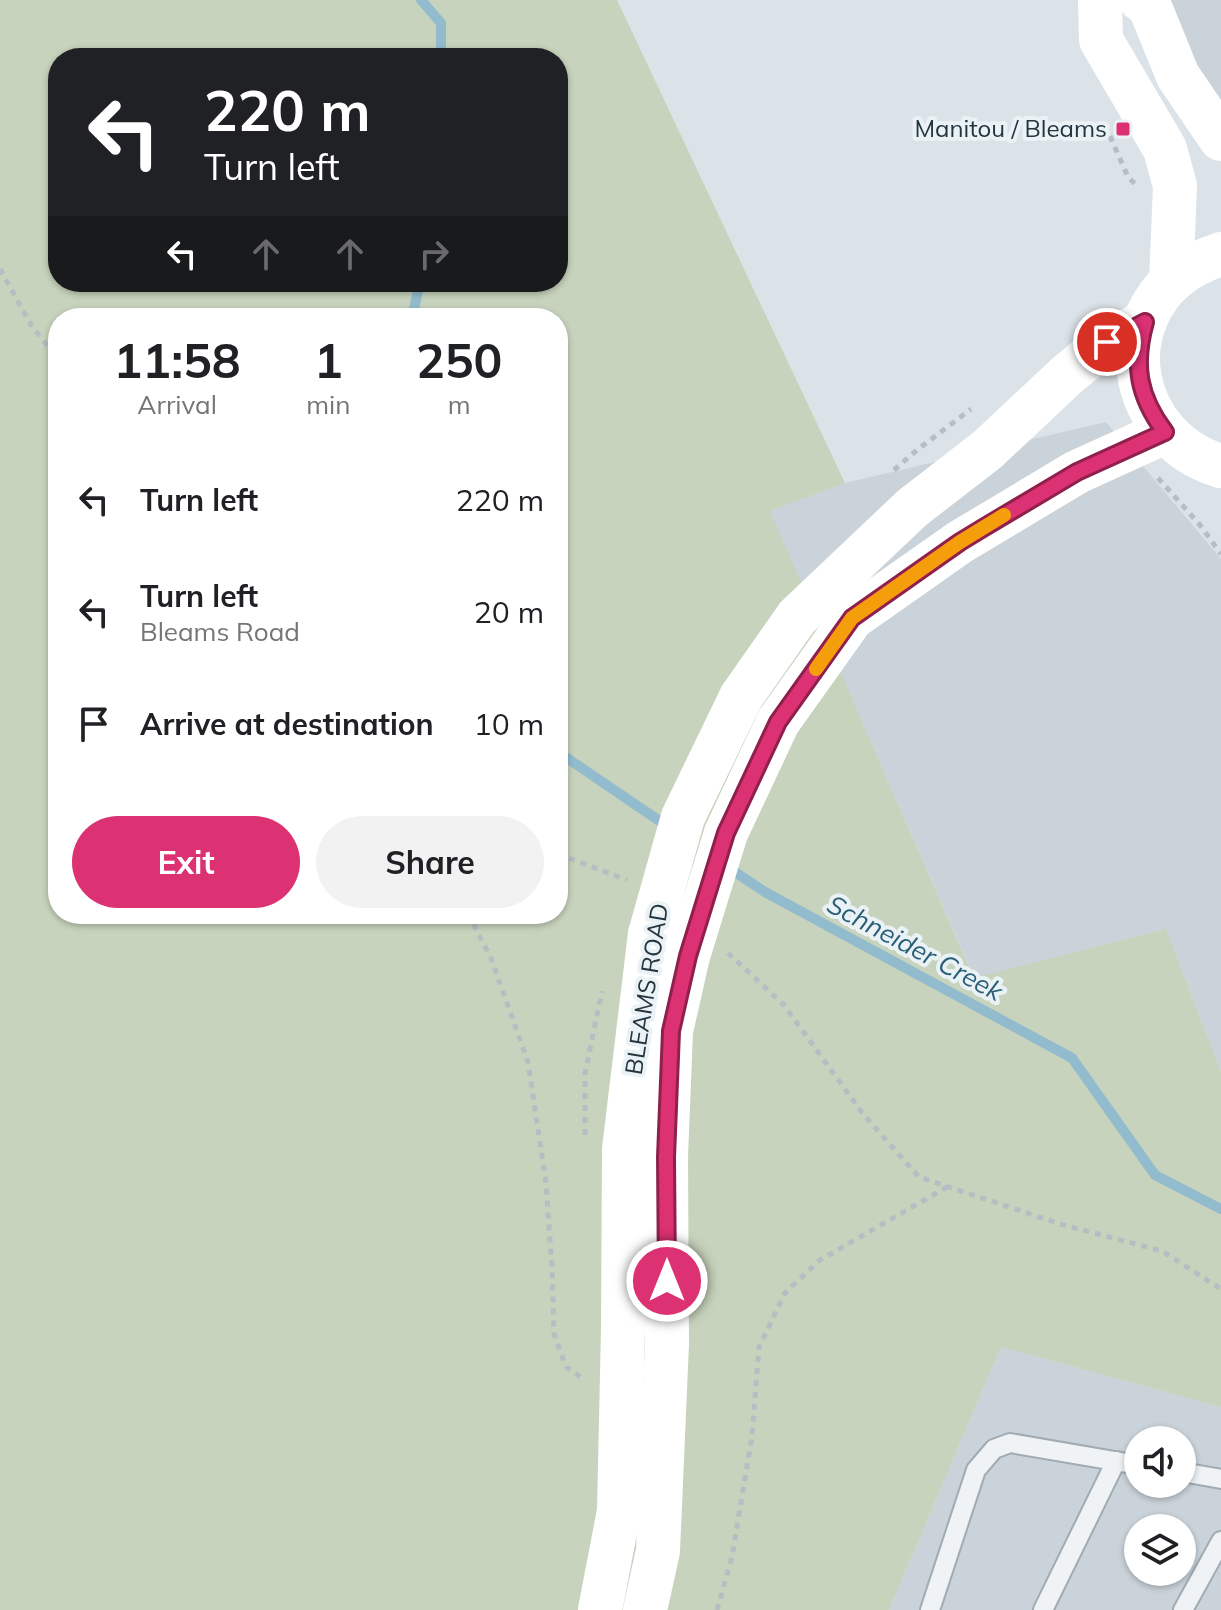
<!DOCTYPE html>
<style>
body{margin:0;font-family:Mulish,sans-serif;background:#f2f2f2;color:#202124;height:100vh;display:flex;flex-direction:column;font-size:30px;white-space:nowrap}
*{box-sizing:border-box;margin:0}
p{font-size:26px;color:#757577}
.icon{flex:none;width:44px;height:44px;fill:none;stroke:currentColor;stroke-width:2;stroke-linecap:round;stroke-linejoin:round}
.map{position:relative;flex:1;overflow:hidden}
.panel{position:absolute;left:48px;top:308px;width:520px;height:616px;display:flex;flex-direction:column;background:#fff;border-radius:32px;box-shadow:0 2px 6px #0004}
.panel>*{flex:none}
.top-card{position:absolute;left:48px;top:48px;width:520px;height:244px;border-radius:32px;box-shadow:0 2px 6px #0004;background:#202124;color:#fff;overflow:hidden}
.controls{position:absolute;left:1124px;top:1426px;display:grid;gap:16px}
.controls a{display:grid;place-items:center;width:72px;height:72px;border-radius:50%;background:#fff;box-shadow:0 2px 6px #0004;font-size:40px}
.pin{position:absolute;display:grid;place-items:center;width:68px;height:68px;color:#fff;margin:-34px;border:4px solid #fff;border-radius:50%;box-shadow:0 2px 8px #0007}
.me{position:absolute;width:88px;margin:-44px;rotate:0deg;stroke-linejoin:round;filter:drop-shadow(0 0 6px #0008)}
.turn{display:flex;align-items:center;gap:28px;height:168px;padding:0 24px;font-size:36px}
.turn .icon{width:104px;height:104px;stroke-width:2.5}
.turn b{display:block;font-size:56px;line-height:68px}
.lanes{display:flex;align-items:center;height:76px;padding:0 24px;background:#0003;justify-content:center;gap:40px;direction:ltr}
.lanes .off{opacity:.35}
.eta{display:flex;justify-content:space-evenly;align-items:center;height:136px;text-align:center}
.eta b{font-size:48px;font-weight:700;line-height:56px}
.action{display:flex;gap:16px;margin-top:auto;padding:16px 24px}
.action a{flex:1;height:92px;border-radius:48px;background:#dc3173;color:#fff;font-size:32px;font-weight:700;line-height:92px;text-align:center}
.action a+a{background:#f2f2f2;color:#202124}
ul{padding:0;list-style:none}
li{display:flex;align-items:center;gap:24px;height:112px;padding:0 24px}
li div{flex:1}
li b{display:block;font-size:30px}
li em{font-style:normal}
.map>svg:first-child{display:block}
.built{fill:#cad3da;fill-rule:evenodd}
.green{fill:#c7d3bc;fill-rule:evenodd}
.lines{fill:none;stroke-linecap:round;stroke-linejoin:round}
.stream{stroke:#92bccd;stroke-width:10}
.service-casing{stroke:#a1abb2;stroke-width:22}
.path{stroke:#b6bec3;stroke-width:5;stroke-dasharray:6 6;stroke-linecap:butt}
.service{stroke:#eff3f6;stroke-width:18}
.secondary{stroke:#fff;stroke-width:44}
.secondary-bridge{stroke:#fff;stroke-width:44}
.route-casing{stroke:#8f204b;stroke-width:20}
.route{stroke:#dc3173;stroke-width:14}
.slow{stroke:#f59e0b;stroke-width:14}
.poi-dot{fill:#dc3173;stroke:#ebf2f6;stroke-width:3}
.labels{text-anchor:middle;stroke-width:8;stroke-linejoin:round;paint-order:stroke}
.poi-label{font-size:24px;fill:#243540;stroke:#ebf2f6;text-anchor:end}
.street-label{font-size:24px;fill:#243540;stroke:#ebf2f6}
.water-label{font-size:26px;font-style:italic;fill:#2a5f78;stroke:#ebf2f6}
</style>
<div class="map">
<svg width="1221" height="1610" viewBox="0 0 1221 1610">
<rect width="100%" height="100%" fill="#dce3e8"/>
<g class="built">
<path d="M1155 0H1221V123Z"/>
<path d="M1106 422 1221 559V1072L1166 929 975 979 769 511 845 483Z"/>
<path d="M1001 1347 1221 1407V1610H889ZM1138 1440H1182V1484H1138ZM1138 1528H1182V1572H1138Z"/>
</g>
<path class="green" d="M0 0H617L845 483 770 511 974 978 1166 929 1221 1072V1407L1001 1347 889 1610H0ZM58 58H558V282H58ZM58 318H558V914H58Z"/>
<g class="lines">
<g class="stream">
<path d="M421 0 441 23V58"/>
<path d="M412 318 420 282"/>
<path d="M558 752 670 828"/>
<path d="M726 866 765 892 1072 1058 1155 1175 1221 1209"/>
</g>
<g class="service-casing">
<g id="service">
<path d="M1182 1472 1221 1479"/>
<path d="M930 1610 976 1470 994 1449 1010 1443 1138 1465"/>
<path d="M1043 1610 1116 1461"/>
<path d="M1183 1610 1221 1541"/>
</g>
</g>
<g class="path">
<path d="M1110 136 1128 177 1135 184"/>
<path d="M0 269 31 325 58 360"/>
<path d="M894 470 917 450 971 409"/>
<path d="M1158 478 1200 525 1221 554"/>
<path d="M558 854 627 880"/>
<path d="M468 914 491 958 528 1062 546 1183 552 1268 554 1334 566 1367 582 1378"/>
<path d="M728 953 784 1005 863 1114 919 1177 1060 1224 1162 1251 1221 1289"/>
<path d="M585 1135V1073L602 991"/>
<path d="M717 1610 732 1557 752 1436 759 1347 785 1293 820 1260 947 1187"/>
</g>
<use href="#service" class="service"/>
<g class="secondary">
<path d="M1100 0 1101 40 1165 149 1175 186 1171 282"/>
<path d="M1141 0 1150 7 1178 76 1221 139"/>
<path d="M1221 254C1197 262 1176 273 1160 294 1112 358 1147 445 1221 466"/>
<path d="M741 697 797 617 912 508 987 450 1067 375 1107 342 1145 322"/>
<path d="M778 722 852 618 960 542 1077 472 1165 432"/>
<path d="M600 1610 619 1511 623 1327 624 1149 650 934"/>
<path d="M645 1610 658 1551 667 1344 666 1157 671 1031 688 956"/>
</g>
<g class="secondary-bridge">
<path d="M650 934 683 817 741 697"/>
<path d="M688 956 726 833 778 722"/>
</g>
</g>
<g class="lines">
<g class="route-casing">
<path id="route" d="M667 1281 666 1157 671 1031 688 956 726 833 778 722 852 618 960 542 983 528 1077 472 1165 432C1138 396 1133 365 1145 322L1107 342"/>
</g>
<use href="#route" class="route"/>
<path class="slow" d="M816 669 852 618 960 542 1004 515"/>
</g>
<rect class="poi-dot" x="1115" y="121" width="16" height="16" rx="4"/>
<g class="labels">
<g class="poi-label">
<text x="1107" y="137">Manitou / Bleams</text>
</g>
<g class="street-label">
<text transform="translate(647 989) rotate(-81)" y="8">BLEAMS ROAD</text>
</g>
<g class="water-label">
<text transform="translate(915 948) rotate(28)" y="9">Schneider Creek</text>
</g>
</g>
</svg>
<div class="controls">
<a><svg class="icon" aria-label="sound" viewBox="0 0 24 24"><path d="M4 9h4l5-4v14l-5-4H4zM17 9q2 3 0 6"/></svg></a>
<a><svg class="icon" aria-label="layers" viewBox="0 0 24 24"><path d="M12 4l9 5-9 5-9-5zM3 14l9 5 9-5"/></svg></a>
</div>
<div class="pin" style="left:1107px;top:342px;background:#d93025"><svg class="icon" aria-label="arrive" viewBox="0 0 24 24"><path d="M6 21V4h12l-3 4 3 4H6"/></svg></div>
<svg class="me" style="left:667px;top:1281px" viewBox="-20 -20 40 40"><circle r="17" fill="#dc3173" stroke="#fff" stroke-width="3"/><path d="M0-11L8 9 0 5-8 9z" fill="#fff"/></svg>
<div class="top-card">
<div class="turn"><svg class="icon" aria-label="left" viewBox="0 0 24 24"><path d="M17 20v-9H6M10 6l-5 5 5 5"/></svg><div><b>220 m</b>Turn left</div></div>
<div class="lanes"><svg class="icon" aria-label="left" viewBox="0 0 24 24"><path d="M17 20v-9H6M10 6l-5 5 5 5"/></svg><svg class="icon off" aria-label="ahead" viewBox="0 0 24 24"><path d="M12 20V5M6 11l6-6 6 6"/></svg><svg class="icon off" aria-label="ahead" viewBox="0 0 24 24"><path d="M12 20V5M6 11l6-6 6 6"/></svg><svg class="icon off" aria-label="right" viewBox="0 0 24 24"><path d="M7 20v-9h11M14 6l5 5-5 5"/></svg></div>
</div>
<section class="panel">
<div class="eta">
<div><b>11:58</b><p>Arrival</p></div>
<div><b>1</b><p>min</p></div>
<div><b>250</b><p>m</p></div>
</div>
<ul>
<li><svg class="icon" aria-label="left" viewBox="0 0 24 24"><path d="M17 20v-9H6M10 6l-5 5 5 5"/></svg><div><b>Turn left</b></div><em>220 m</em></li>
<li><svg class="icon" aria-label="left" viewBox="0 0 24 24"><path d="M17 20v-9H6M10 6l-5 5 5 5"/></svg><div><b>Turn left</b><p>Bleams Road</p></div><em>20 m</em></li>
<li><svg class="icon" aria-label="arrive" viewBox="0 0 24 24"><path d="M6 21V4h12l-3 4 3 4H6"/></svg><div><b>Arrive at destination</b></div><em>10 m</em></li>
</ul>
<div class="action"><a>Exit</a><a>Share</a></div>
</section>
</div>
